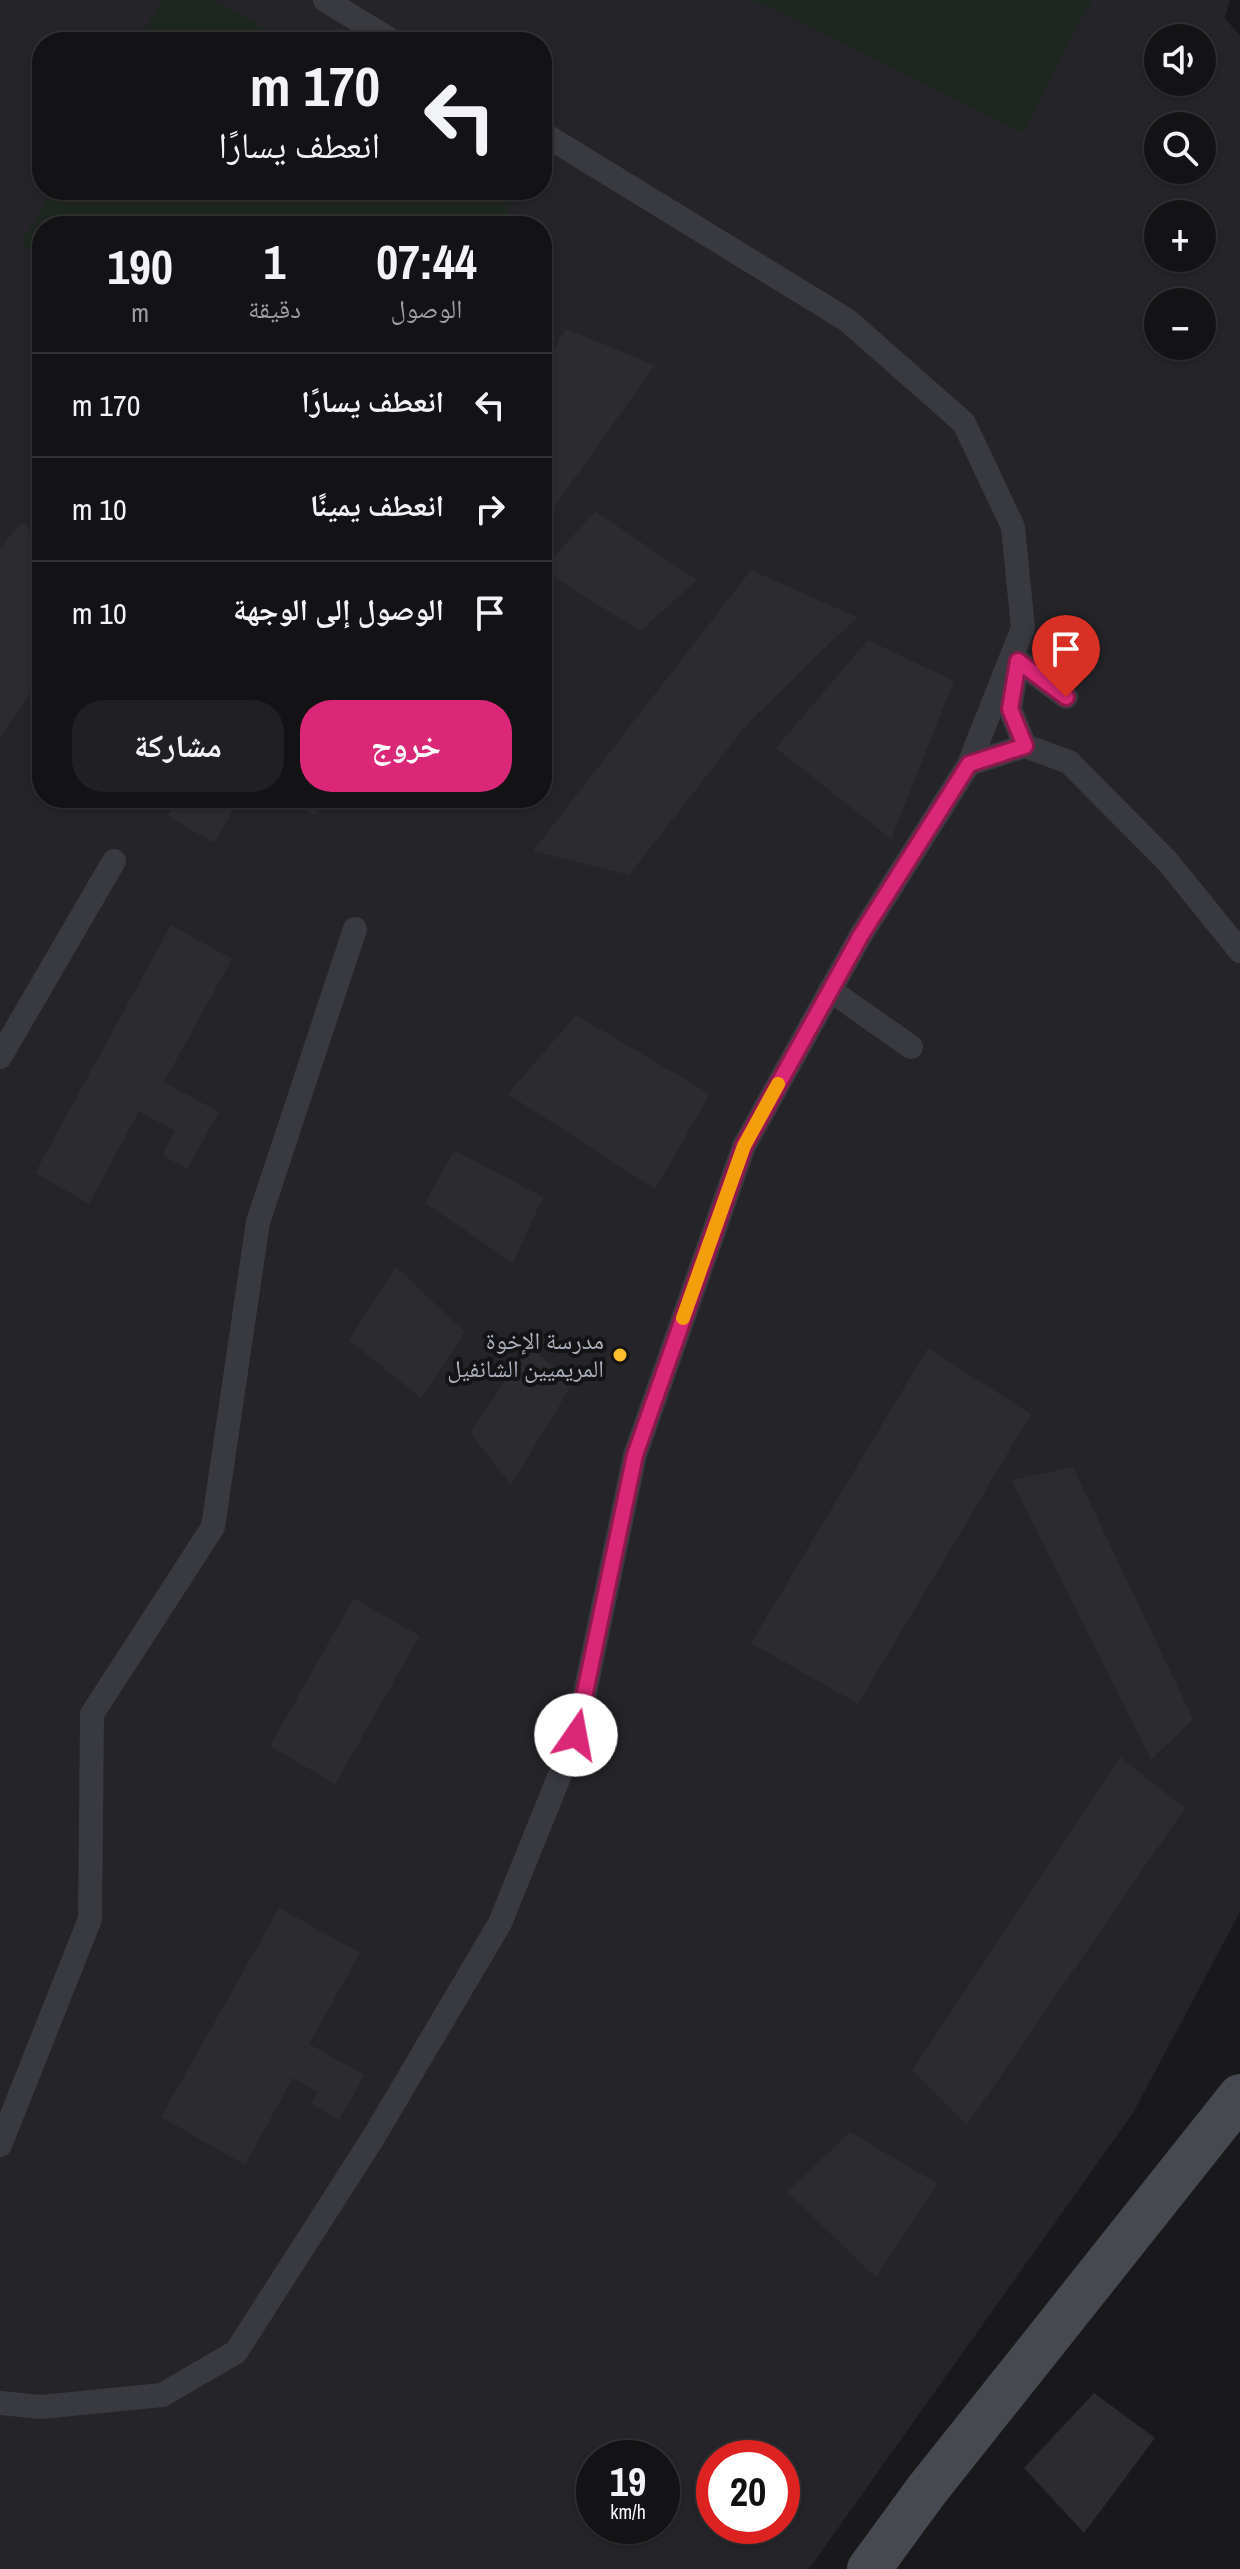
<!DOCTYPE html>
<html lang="ar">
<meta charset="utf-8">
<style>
body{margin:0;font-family:"Archivo Narrow","Noto Naskh Arabic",sans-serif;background:#202022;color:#f1f3f6;direction:rtl;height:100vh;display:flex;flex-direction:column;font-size:30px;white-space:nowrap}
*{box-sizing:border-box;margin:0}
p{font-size:26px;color:#9d9ea0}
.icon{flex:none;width:44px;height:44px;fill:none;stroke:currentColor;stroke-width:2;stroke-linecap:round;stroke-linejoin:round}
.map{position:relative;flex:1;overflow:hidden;direction:ltr}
.sheet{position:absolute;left:32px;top:216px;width:520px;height:592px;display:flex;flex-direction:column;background:#131214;border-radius:32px;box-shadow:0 2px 6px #0004,0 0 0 2px #323234;direction:rtl}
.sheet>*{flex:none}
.guide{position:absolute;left:32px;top:32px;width:520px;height:168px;border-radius:32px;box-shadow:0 2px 6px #0004,0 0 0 2px #323234;direction:rtl;background:#131214;color:#f1f3f6;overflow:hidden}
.fabs{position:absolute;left:1144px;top:24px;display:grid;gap:16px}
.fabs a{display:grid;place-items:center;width:72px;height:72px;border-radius:50%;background:#131214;box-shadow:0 2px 6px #0004,0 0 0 2px #323234;font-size:40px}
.speed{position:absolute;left:576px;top:2440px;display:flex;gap:16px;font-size:40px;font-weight:700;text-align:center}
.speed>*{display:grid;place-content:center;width:104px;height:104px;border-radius:50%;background:#131214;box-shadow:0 2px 6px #0004,0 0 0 2px #323234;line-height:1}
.speed small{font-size:20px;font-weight:400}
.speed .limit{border:12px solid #d22;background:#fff;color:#111}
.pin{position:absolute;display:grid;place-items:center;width:68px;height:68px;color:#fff;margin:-82px -34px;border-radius:50% 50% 50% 0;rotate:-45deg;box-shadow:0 0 8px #0007}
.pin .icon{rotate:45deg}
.me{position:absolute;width:88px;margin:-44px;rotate:12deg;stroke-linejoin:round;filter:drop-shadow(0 0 6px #0008)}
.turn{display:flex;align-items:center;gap:28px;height:168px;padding:0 40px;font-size:36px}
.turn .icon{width:104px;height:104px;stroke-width:2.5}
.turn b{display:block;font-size:56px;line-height:68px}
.eta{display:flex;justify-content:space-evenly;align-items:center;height:136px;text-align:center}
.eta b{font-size:48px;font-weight:800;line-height:56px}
.primary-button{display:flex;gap:16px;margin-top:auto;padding:16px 40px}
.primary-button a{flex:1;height:92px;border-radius:32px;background:#db2777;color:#fff;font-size:32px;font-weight:800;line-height:92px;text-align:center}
.primary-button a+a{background:#202022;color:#f1f3f6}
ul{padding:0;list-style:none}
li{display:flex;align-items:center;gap:24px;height:104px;padding:0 40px;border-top:2px solid #323234}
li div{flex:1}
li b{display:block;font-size:30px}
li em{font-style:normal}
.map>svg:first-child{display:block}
.built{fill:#252428;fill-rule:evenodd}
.green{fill:#1e271f}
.building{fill:#2c2b2f}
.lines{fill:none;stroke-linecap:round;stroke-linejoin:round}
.lane{stroke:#393a40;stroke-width:24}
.secondary{stroke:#474950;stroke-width:44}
.route-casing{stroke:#8e194d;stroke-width:20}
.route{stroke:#db2777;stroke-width:14}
.slow{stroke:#f59e0b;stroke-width:14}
.poi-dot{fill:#febd2d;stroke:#141316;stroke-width:3}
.labels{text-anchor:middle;stroke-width:8;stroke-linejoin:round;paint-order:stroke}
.poi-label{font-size:24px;fill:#aaafbb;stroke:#141316;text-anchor:end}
</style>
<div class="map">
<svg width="1240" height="2569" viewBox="0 0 1240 2569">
<rect width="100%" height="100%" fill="#19181b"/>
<path class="built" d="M0 0H1230L1225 18 1240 36V1912L1133 2113 809 2569H0ZM1158 38H1202V82H1158ZM42 42H542V190H42ZM1158 126H1202V170H1158ZM1158 214H1202V258H1158ZM42 226H542V798H42ZM1158 302H1202V346H1158ZM594 2458H662V2526H594ZM714 2458H782V2526H714Z"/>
<g class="green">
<path d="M162 0H215L287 42H137Z"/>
<path d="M752 0H1092L1023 132Z"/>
<path d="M52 190H519L498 226H42V256L21 244Z"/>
</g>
<g class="building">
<path d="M566 329 655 365 542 524V371Z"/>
<path d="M595 511 697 580 640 631 543 570Z"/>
<path d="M22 522 42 545V675L0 737V548Z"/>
<path d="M751 570 857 617 748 723 629 875 533 851Z"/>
<path d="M868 640 954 681 891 839 776 748Z"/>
<path d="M179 798H240L214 843 168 816Z"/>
<path d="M286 798H325L315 815Z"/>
<path d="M171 925 232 959 164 1082 219 1112 187 1169 162 1155 175 1131 139 1111 89 1204 35 1173Z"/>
<path d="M576 1015 710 1094 655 1189 508 1094Z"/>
<path d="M454 1150 543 1197 513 1263 425 1203Z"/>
<path d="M396 1267 465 1332 421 1398 349 1340Z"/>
<path d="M529 1346 573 1383 511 1485 470 1433Z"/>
<path d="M928 1348 1031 1414 858 1704 751 1643Z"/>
<path d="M1073 1467 1193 1719 1151 1760 1011 1480Z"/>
<path d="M354 1598 420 1636 335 1784 270 1746Z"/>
<path d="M1120 1757 1185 1808 967 2125 912 2071Z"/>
<path d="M279 1908 360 1953 309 2044 365 2075 339 2120 311 2104 318 2093 293 2078 245 2165 161 2117Z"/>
<path d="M850 2132 938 2184 876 2277 787 2192Z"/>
<path d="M1094 2393 1155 2438 1084 2533 1024 2468Z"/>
</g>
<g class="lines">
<g class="lane">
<path d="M325 0 394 42"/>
<path d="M542 133 847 320 964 423 1013 527 1023 628 969 764"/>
<path d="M1018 661 1066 697"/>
<path d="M1016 673 1010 709 1025 746"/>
<path d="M830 990 911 1047"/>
<path d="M0 1057 114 861"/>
<path d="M0 2145 90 1919 92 1714 213 1527 258 1222 355 929"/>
<path d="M0 2403 41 2407 162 2395 236 2352 373 2138 500 1923 576 1735 635 1455 744 1146 861 935 969 764 1025 746 1069 762 1168 862 1240 951"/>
</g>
<path class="secondary" d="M869 2569 926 2491 1240 2096"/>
</g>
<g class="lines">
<g class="route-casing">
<path id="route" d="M576 1735 635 1455 744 1146 861 935 969 764 1025 746 1010 709 1018 661 1066 697"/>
</g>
<use href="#route" class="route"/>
<path class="slow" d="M683 1318 744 1146 778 1084"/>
</g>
<circle class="poi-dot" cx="620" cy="1355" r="8"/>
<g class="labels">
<g class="poi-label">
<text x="604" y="1349">مدرسة الإخوة<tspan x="604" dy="28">المريميين الشانفيل</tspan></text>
</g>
</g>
</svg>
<div class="fabs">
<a><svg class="icon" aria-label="sound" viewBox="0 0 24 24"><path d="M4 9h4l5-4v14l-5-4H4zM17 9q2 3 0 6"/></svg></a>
<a><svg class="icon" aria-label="search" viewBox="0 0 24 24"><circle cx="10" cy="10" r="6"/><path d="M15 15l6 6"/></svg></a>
<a>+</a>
<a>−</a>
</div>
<div class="speed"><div>19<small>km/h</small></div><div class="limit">20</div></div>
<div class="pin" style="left:1066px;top:697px;background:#d93025"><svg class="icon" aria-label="arrive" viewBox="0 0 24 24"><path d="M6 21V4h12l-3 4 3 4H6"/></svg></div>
<svg class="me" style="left:576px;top:1735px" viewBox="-20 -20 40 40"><circle r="19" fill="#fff"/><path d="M0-13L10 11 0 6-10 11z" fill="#db2777"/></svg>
<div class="guide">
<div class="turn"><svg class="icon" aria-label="left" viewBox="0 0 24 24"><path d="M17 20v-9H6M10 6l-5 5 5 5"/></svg><div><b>170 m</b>انعطف يسارًا</div></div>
</div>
<section class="sheet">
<div class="eta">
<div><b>07:44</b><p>الوصول</p></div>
<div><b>1</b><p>دقيقة</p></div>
<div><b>190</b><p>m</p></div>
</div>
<ul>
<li><svg class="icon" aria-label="left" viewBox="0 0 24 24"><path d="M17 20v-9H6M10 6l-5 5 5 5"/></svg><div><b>انعطف يسارًا</b></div><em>170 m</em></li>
<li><svg class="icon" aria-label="right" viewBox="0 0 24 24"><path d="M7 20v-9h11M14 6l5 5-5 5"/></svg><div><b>انعطف يمينًا</b></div><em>10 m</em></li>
<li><svg class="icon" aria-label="arrive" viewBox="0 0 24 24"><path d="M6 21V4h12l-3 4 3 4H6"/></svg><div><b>الوصول إلى الوجهة</b></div><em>10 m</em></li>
</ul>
<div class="primary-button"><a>خروج</a><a>مشاركة</a></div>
</section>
</div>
